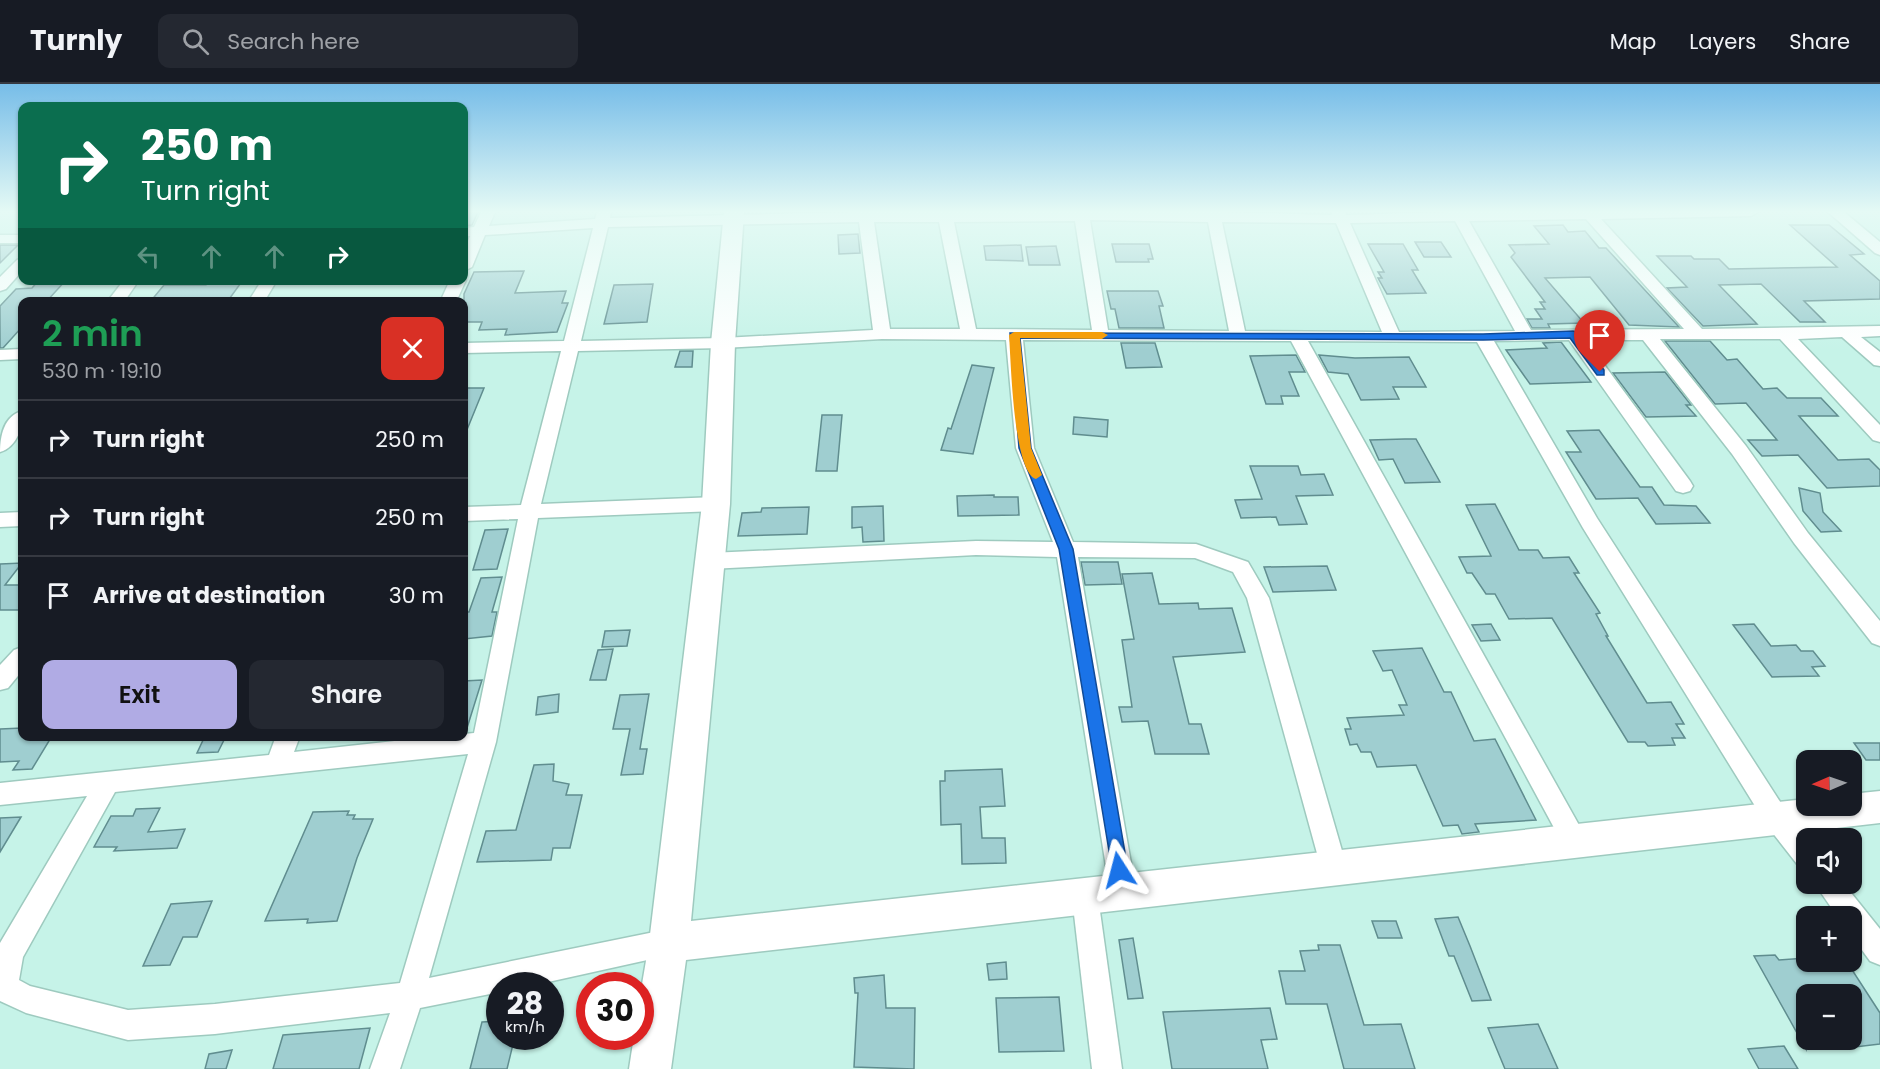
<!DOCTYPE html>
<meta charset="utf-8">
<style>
body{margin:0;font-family:Poppins,sans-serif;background:#242831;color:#f1f3f6;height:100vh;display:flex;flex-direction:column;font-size:22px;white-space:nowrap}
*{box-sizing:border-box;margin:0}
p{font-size:20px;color:#9ea1a6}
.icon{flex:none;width:33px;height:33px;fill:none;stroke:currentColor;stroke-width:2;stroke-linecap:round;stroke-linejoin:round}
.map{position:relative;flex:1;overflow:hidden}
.details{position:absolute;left:18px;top:213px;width:450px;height:444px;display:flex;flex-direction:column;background:#171b24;border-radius:12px;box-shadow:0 2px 4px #0004}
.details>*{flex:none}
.guide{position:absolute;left:18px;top:18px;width:450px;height:183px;border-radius:12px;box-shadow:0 2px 4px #0004;background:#0b6e4f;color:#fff;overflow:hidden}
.needle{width:39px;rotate:268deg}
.buttons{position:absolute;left:1796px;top:666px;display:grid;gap:12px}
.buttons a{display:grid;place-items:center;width:66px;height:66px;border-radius:12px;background:#171b24;box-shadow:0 2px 4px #0004;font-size:30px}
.speed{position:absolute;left:486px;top:888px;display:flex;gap:12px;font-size:30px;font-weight:700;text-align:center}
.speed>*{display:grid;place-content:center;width:78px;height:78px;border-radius:50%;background:#171b24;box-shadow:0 2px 4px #0004;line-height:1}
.speed small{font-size:15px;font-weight:400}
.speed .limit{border:9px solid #d22;background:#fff;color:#111}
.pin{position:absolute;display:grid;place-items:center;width:51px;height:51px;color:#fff;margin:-62px -26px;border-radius:50% 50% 50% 0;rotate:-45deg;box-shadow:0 0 6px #0007}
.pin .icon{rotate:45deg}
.me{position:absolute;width:66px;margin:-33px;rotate:351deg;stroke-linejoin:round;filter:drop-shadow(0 0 4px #0008)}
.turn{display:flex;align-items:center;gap:21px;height:126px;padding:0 24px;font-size:27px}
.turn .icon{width:78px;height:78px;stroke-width:2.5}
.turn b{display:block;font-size:42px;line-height:51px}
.lanes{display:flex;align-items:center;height:57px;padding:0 24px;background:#0003;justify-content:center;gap:30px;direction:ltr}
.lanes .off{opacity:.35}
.round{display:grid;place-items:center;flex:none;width:63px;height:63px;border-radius:12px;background:#242831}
.headline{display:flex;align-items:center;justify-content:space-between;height:102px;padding:0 24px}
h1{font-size:36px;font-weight:600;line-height:45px;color:#1e9e55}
.button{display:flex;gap:12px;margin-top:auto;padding:12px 24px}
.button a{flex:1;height:69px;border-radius:12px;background:#b0abe4;color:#111;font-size:24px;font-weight:600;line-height:69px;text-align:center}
.button a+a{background:#242831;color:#f1f3f6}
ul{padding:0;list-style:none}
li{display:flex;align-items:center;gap:18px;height:78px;padding:0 24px;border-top:2px solid #363941}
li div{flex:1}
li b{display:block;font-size:22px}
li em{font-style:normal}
header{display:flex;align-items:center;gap:36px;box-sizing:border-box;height:84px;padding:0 30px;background:#171b24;border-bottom:2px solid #363941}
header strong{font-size:28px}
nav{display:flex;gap:33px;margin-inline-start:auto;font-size:21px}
.search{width:420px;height:54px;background:#242831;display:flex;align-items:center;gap:15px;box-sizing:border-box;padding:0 21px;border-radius:12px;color:#9ea1a6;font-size:22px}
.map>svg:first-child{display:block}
.building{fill:#9fced0;stroke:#608d8f;stroke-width:1.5}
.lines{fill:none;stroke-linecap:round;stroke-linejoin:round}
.street-casing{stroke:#9ecabf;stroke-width:3}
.secondary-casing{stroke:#9ecabf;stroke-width:3}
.street{fill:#fff;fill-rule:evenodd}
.secondary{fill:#fff;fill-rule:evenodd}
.route{fill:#1a73e8;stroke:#114b97;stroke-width:1.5}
.slow{fill:#f59e0b}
</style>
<header>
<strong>Turnly</strong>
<div class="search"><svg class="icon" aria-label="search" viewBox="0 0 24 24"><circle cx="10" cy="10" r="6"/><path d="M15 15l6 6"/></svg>Search here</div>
<nav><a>Map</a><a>Layers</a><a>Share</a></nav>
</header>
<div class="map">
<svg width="1880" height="985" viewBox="0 0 1880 985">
<rect width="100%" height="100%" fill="#c6f3e8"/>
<g class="building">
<path d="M464 128H478L472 141 464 142Z"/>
<path d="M1563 141 1568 148 1585 147 1599 164H1606L1679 243 1629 241 1590 193 1545 194 1584 239 1548 240 1550 244H1532L1527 235H1542L1535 225H1545L1540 218H1545L1511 173 1515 169 1509 161 1549 160 1534 142Z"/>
<path d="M1790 141H1829L1864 170 1850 171 1880 197V215L1804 217 1825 238H1800L1761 200 1719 201 1757 240 1703 242 1667 204 1687 203 1657 172H1691L1694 175H1719L1729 185 1837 183Z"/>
<path d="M858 150 860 169 839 170 838 151Z"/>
<path d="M1415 158H1441L1451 173H1424Z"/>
<path d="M1112 160H1149L1153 175H1148L1149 178H1116Z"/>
<path d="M1368 160H1403L1418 186H1412L1426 209 1387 210 1378 194H1382L1378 188H1384Z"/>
<path d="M0 161H18L0 179Z"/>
<path d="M1021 161 1023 177 986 176 984 162Z"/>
<path d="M1056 162 1060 181H1029L1026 163Z"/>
<path d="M524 187 515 209 566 207 562 219H568L557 248 505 251 507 245 479 246 482 238H464V210L474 188Z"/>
<path d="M39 196H66L46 218H22V243L3 264H0V222L16 205 32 204Z"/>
<path d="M210 196H243L227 218H150L164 201H206Z"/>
<path d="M653 200 647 238 604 240 614 201Z"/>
<path d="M1107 207H1158L1163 222H1159L1164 244H1119L1115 225H1111Z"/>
<path d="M1665 257H1710L1727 276 1737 275 1763 305 1777 304 1787 314H1821L1838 332H1799L1838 376 1869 375 1880 386V402L1827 404 1798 371 1762 372 1748 356H1777L1746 319 1715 320Z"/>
<path d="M1561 258 1591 298 1530 300 1506 266 1547 264 1543 259Z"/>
<path d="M1121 259H1155L1162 283 1126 284Z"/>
<path d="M680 267H693L692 283H675Z"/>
<path d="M1296 271 1305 288H1289L1299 312H1281L1283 320H1266L1250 272Z"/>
<path d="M1319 271 1355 274 1409 273 1426 303H1393L1399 315 1361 316 1348 290 1328 288Z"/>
<path d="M972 281 994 284 973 370 941 366 948 344 951 345Z"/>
<path d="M1665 288 1691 321H1686L1696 332 1646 333 1613 289Z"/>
<path d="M464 304H484L464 353Z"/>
<path d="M822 331H842L837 387H816Z"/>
<path d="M1074 333 1108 336 1107 353 1073 350Z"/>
<path d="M1599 346 1640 403H1652L1664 421 1696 422 1710 439 1656 440 1638 414 1596 415 1566 368H1581L1567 347Z"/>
<path d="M1405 355H1416L1440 398 1405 399 1393 375 1379 376 1370 356Z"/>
<path d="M1250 382H1298L1301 391 1324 390 1333 411 1296 412 1307 440 1279 441 1276 433 1241 434 1235 416 1262 415Z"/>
<path d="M1799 404 1820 409 1823 428 1841 447 1821 448 1803 427Z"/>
<path d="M994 411V413H1018L1019 431 958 432 957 412Z"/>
<path d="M1495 420 1519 466H1538L1543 474 1569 473 1579 489H1574L1600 529 1596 530 1608 552H1606L1647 619 1671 618 1684 640H1676L1685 654H1672L1675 661 1648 662 1645 658H1628L1552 534 1509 535 1495 510H1486L1472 489H1467L1459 473 1491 472 1466 421Z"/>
<path d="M883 422 884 457 863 458 862 443 852 444V423Z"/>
<path d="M809 423 807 450 738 452 742 429 761 428 762 424Z"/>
<path d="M508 445 497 485 473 486 485 446Z"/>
<path d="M1081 478H1118L1122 500 1085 501Z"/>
<path d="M22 479 5 501H22V526H0V480Z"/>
<path d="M1327 482 1336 506 1273 508 1264 483Z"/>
<path d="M1152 489 1159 520 1198 519 1199 525 1232 524 1245 568 1173 573 1189 640H1201L1209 670H1155L1148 637 1122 638 1119 623H1132L1122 556 1134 555 1122 490Z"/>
<path d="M502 493 492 528H497L492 552 464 555V528H469L481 494Z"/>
<path d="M1491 540 1500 556 1481 557 1472 541Z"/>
<path d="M1754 540 1771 562 1796 561 1801 567H1813L1825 582 1812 583 1819 592 1772 593 1733 541Z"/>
<path d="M630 546 627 562 602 563 605 547Z"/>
<path d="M1422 564 1444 608H1451L1474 657 1495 655 1536 736 1475 740 1479 748 1462 750 1458 741 1443 742 1416 681 1377 683 1371 668H1361L1357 660 1350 661 1345 645H1351L1347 634 1404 631 1399 621H1407L1392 586 1383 587 1373 567Z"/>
<path d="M613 565 606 596H590L598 566Z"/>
<path d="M482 596 467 644H464V597Z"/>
<path d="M559 610 558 628 536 631 538 613Z"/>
<path d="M649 610 640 665H647L643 690 621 691 630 645H613L620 611Z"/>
<path d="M22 644V652H52L32 685 13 686 19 677 0 678V645Z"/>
<path d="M205 652H226L218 668 197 669Z"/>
<path d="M1854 659H1880V676H1866Z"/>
<path d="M554 680 553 697 569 700 566 711H582L570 764H553L551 776 477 778 486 747 516 746 534 681Z"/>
<path d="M1002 685 1005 722 980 723 982 754H1005L1006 779 962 780 961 740 941 741 940 697H945V687Z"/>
<path d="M160 724 148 748 185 745 177 764 114 767 117 763H94L111 732H133L136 725Z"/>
<path d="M349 727 347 731H355L353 735H373L357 774 337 837 307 839 308 835 265 837 313 728Z"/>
<path d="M21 733 0 768V734Z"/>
<path d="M212 817 197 853H183L170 881 143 882 171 820Z"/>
<path d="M1458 833 1470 862 1491 916 1472 917 1454 872H1449L1435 835Z"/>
<path d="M1372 837H1396L1402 854H1378Z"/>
<path d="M1133 854 1143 914 1128 915 1119 856Z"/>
<path d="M1318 861H1340L1364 941 1401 940 1415 985H1344L1327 920H1286L1279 887H1305L1300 867 1319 866Z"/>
<path d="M1775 871 1779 876 1806 874V878H1847L1880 929V960L1855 963 1851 956V910H1806V965L1754 872Z"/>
<path d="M1006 878 1007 895 989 896 987 880Z"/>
<path d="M884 891 886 924H915L914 985 854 983 858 909H855L854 894Z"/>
<path d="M1059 913 1064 967 999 968 996 914Z"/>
<path d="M1270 924 1277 955 1261 956 1268 985H1172L1163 928Z"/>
<path d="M500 937V952H515L507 985H470L482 938Z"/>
<path d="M1538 940 1558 985H1505L1488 944Z"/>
<path d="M370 944 359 985H273L283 951Z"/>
<path d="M1784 962 1798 985H1759L1748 965Z"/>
<path d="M232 966 226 985H205L209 970Z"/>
</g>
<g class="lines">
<g class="street-casing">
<g id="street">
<path d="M481 128H495L489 142 595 135 597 128H611L610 134 858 128H1220L1332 131 1331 128H1345L1346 131 1450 128H1758L1751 132 1601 135 1702 245 1880 242V252L1861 253 1880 268V282L1874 281 1842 253 1798 255 1880 341V358L1873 356 1780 255H1660L1746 362 1808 449 1880 537V562L1872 559 1794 459 1732 370 1643 256H1586L1690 397 1693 402 1690 407 1683 409 1676 407 1569 256 1494 257 1597 434 1786 727 1809 754H1806V783L1797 780 1768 743 1583 444 1477 258 1308 257 1584 750 1588 758 1584 766 1575 770 1566 766 1291 257 1023 256 1034 364 1073 458 1196 460 1248 478 1269 514 1347 784 1343 793 1334 796 1325 793 1321 784 1247 514 1233 488 1195 474 1078 473 1136 808 1132 817 1123 821 1114 817 1110 808 1057 473 976 471 710 485 703 482 700 477 703 472 710 469 976 457 1053 458 1016 364 1006 256 882 255 723 264 578 267 541 420 716 413 723 415 726 420 723 425 716 427 538 434 496 658 429 894 669 845 679 849 683 859 679 869 530 902H500V908L420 924 400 985H370L390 929 215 950 128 956 26 929 0 917V859L87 712 0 721V699L269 671 276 652H300L294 668 440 652H464V650L474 649 518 435 464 437V423L521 421 561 267 464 269V259L564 257 593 144 485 151 472 183 464 187V167L470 152H464V144L474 143ZM1586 135 1684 245 1531 246 1469 137ZM1090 136 1208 138 1229 247 1108 246ZM1075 137 1092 246 976 245 954 138ZM1455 137 1515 247 1399 248 1350 139ZM859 138 873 246 723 254 581 257 608 143ZM874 138H939L960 245H890ZM1222 138 1336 139 1382 248 1245 247ZM468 670 400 899 215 920 128 926 30 902 19 896 23 873 115 708Z"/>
<path d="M1828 128H1844L1880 158V171L1875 169Z"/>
<rect x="0" y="151" width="22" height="8"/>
<path d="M22 174V187L6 205 0 207V193L17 176Z"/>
<path d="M464 193 466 196 456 218H440L450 196H464Z"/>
<path d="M124 196H139L124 218H107Z"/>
<path d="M262 196H277L264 218H248Z"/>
<path d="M22 265V275L0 276V266Z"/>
<path d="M22 327C24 342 17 363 0 368 0 352 4 332 22 327Z"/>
<path d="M22 428V442L0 443V429Z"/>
<path d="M22 563V587L8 604 0 606V581L14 566Z"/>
<path d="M1085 800 1094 804 1098 813 1122 985H1092L1072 813 1076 804Z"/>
<path d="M1815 800H1844L1880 845V881L1870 877 1851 851V832H1837Z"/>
</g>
</g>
<g class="secondary-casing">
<path id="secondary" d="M724 128H744L735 259 730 420 691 837 1806 715V722H1851V710L1880 707V739L686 876 671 985H629L634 952H640V912L649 859 702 420 711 259Z"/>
</g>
<use href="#street" class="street"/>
<use href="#secondary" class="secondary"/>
</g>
<linearGradient id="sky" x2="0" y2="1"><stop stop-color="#77bde8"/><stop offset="0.48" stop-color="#e5faf5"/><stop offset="1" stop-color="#e5faf5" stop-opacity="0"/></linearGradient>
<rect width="1880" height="266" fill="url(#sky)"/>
<path class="route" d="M1573 247 1577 248 1604 286V291H1597L1570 254 1483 256 1020 254 1031 364 1073 465 1128 786 1125 791 1119 794 1113 791 1059 465 1019 364 1010 249 1483 250Z"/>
<path class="slow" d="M1014 248H1102L1108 251 1102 255 1020 254 1031 364 1042 391 1036 395C1013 388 1011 275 1009 251Z"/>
</svg>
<div class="buttons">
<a><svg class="needle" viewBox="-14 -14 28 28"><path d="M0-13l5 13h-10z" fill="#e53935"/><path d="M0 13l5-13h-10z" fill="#9ea1a6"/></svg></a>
<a><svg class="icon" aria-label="sound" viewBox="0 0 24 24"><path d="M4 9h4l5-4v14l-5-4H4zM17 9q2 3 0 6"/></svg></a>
<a>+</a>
<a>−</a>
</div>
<div class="speed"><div>28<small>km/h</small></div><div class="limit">30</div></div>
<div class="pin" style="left:1600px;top:288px;background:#d93025"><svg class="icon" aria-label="arrive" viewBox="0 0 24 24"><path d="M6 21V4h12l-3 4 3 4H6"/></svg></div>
<svg class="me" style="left:1119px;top:786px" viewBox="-20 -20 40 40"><path d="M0-17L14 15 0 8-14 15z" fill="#1a73e8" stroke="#fff" stroke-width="4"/></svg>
<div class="guide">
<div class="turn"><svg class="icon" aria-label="right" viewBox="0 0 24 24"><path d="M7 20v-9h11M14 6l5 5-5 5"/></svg><div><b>250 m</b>Turn right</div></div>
<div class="lanes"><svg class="icon off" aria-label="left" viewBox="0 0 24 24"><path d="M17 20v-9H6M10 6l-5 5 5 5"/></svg><svg class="icon off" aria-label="ahead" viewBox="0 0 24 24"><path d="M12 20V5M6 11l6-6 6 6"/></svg><svg class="icon off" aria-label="ahead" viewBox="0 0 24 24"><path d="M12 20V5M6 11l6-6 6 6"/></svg><svg class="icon" aria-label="right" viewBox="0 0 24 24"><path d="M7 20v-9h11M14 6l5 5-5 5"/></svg></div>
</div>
<section class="details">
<div class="headline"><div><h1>2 min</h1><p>530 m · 19:10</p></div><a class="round" style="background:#d93025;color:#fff"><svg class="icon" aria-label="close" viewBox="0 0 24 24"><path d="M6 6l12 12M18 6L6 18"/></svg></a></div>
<ul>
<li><svg class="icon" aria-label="right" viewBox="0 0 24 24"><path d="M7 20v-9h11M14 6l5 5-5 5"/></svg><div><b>Turn right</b></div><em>250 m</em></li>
<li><svg class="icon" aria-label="right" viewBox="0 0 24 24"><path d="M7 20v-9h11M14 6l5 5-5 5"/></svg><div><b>Turn right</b></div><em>250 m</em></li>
<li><svg class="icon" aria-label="arrive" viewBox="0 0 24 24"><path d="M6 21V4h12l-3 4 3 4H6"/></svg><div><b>Arrive at destination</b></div><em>30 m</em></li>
</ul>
<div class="button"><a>Exit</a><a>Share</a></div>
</section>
</div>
